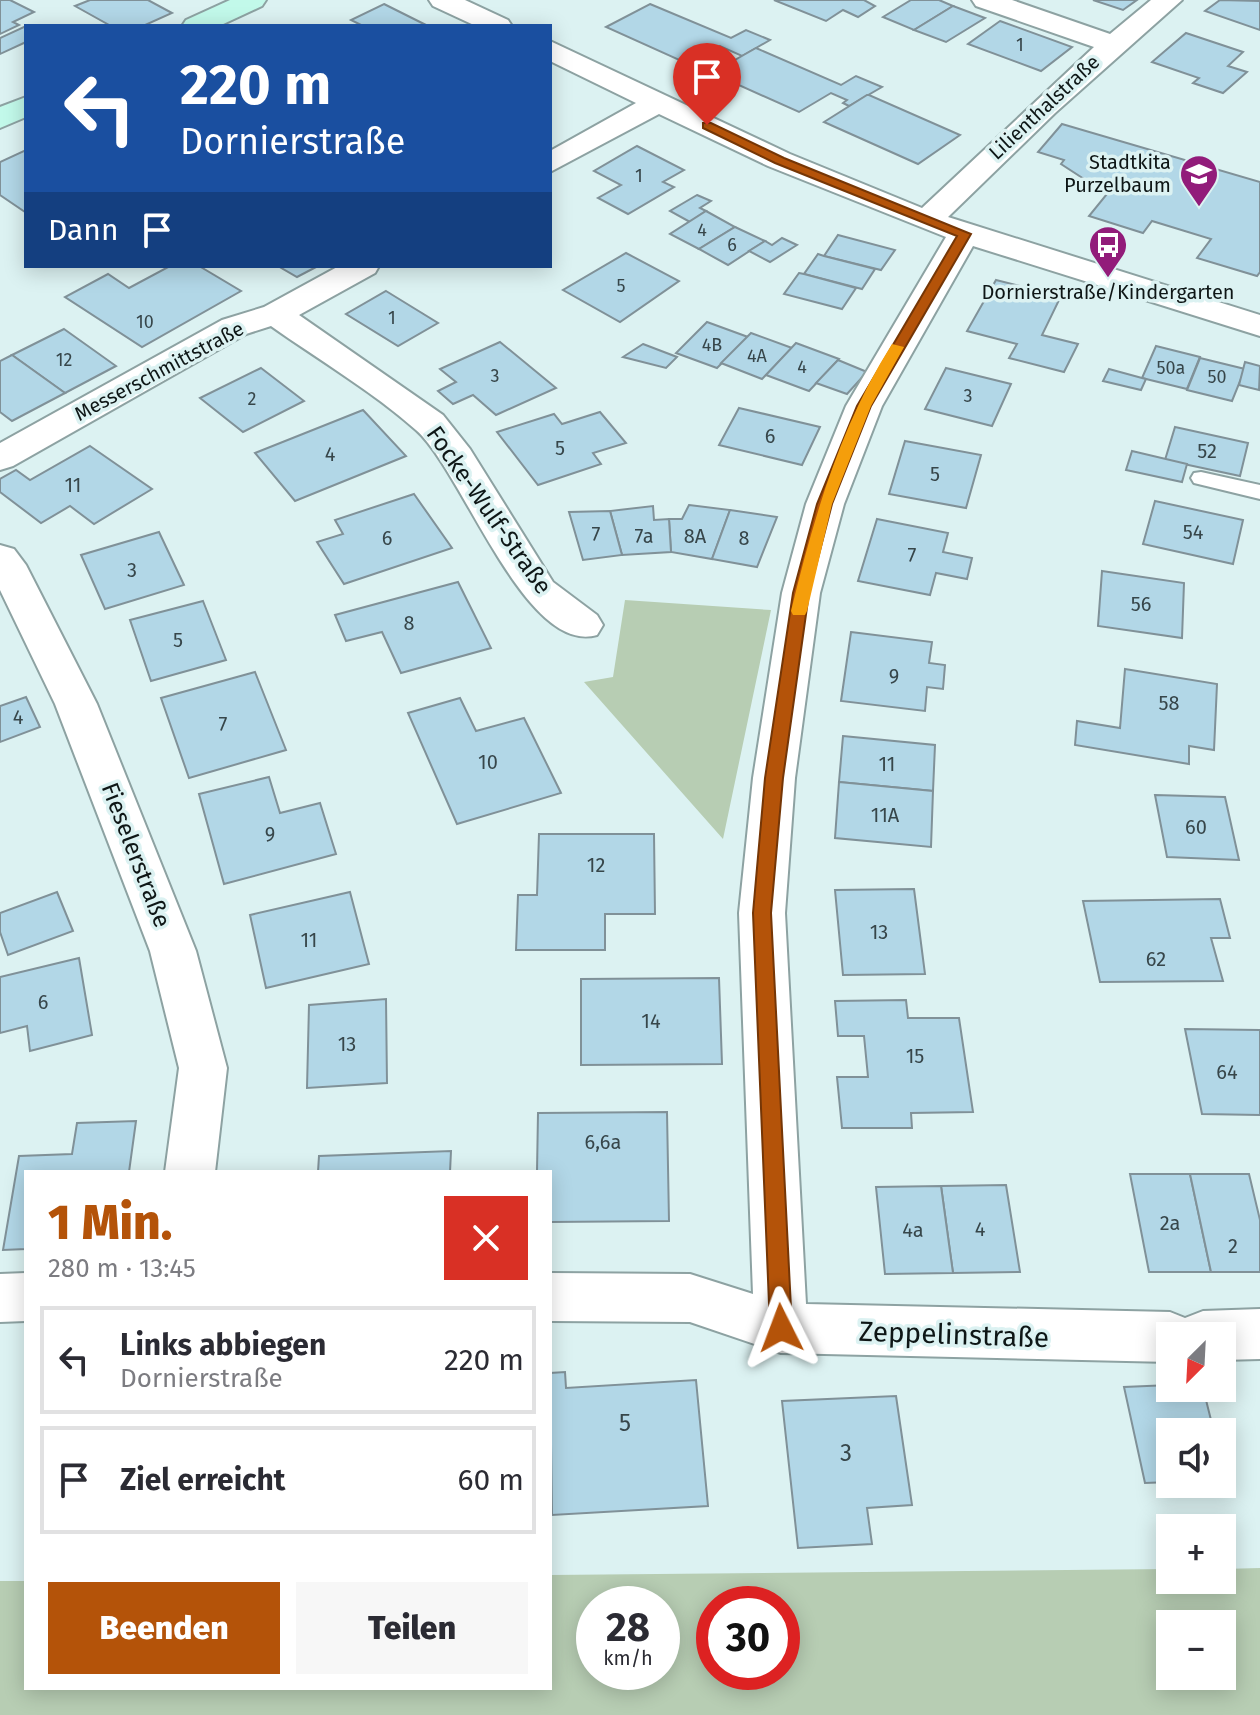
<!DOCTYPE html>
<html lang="de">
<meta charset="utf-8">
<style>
body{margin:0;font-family:"Fira Sans",sans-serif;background:#f7f7f7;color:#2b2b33;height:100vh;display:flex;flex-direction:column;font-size:30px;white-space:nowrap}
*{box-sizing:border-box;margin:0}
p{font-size:26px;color:#7c7c81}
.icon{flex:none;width:44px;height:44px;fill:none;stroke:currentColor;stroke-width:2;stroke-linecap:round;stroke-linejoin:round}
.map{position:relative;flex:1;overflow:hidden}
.side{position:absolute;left:24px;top:1170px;width:528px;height:520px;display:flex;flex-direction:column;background:#fff;border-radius:0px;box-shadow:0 4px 20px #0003}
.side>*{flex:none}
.guide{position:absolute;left:24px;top:24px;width:528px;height:244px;border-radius:0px;box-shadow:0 4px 20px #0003;background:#1a4fa0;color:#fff;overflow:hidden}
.needle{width:52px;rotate:204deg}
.fabs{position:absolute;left:1156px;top:1322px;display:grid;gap:16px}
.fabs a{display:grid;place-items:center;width:80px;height:80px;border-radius:0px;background:#fff;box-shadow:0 4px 20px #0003;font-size:40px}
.speed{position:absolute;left:576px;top:1586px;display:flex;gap:16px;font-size:40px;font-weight:700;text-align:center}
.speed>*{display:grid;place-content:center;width:104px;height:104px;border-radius:50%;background:#fff;box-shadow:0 4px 20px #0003;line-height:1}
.speed small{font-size:20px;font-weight:400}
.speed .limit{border:12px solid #d22;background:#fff;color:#111}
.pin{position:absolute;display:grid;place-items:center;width:68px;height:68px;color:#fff;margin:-82px -34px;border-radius:50% 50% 50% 0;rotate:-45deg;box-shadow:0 0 8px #0007}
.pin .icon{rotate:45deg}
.me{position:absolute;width:88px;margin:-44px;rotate:357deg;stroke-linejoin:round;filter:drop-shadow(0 0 6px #0008)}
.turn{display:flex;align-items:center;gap:28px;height:168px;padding:0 24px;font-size:36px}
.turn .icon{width:104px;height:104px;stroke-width:2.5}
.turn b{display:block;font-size:56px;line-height:68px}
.then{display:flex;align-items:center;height:76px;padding:0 24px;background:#0003;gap:16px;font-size:30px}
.round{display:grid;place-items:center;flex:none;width:84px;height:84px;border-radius:0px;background:#f7f7f7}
.summary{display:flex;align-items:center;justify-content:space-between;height:136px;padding:0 24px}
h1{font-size:48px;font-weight:800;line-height:60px;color:#b45309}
.primary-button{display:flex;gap:16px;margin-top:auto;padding:16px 24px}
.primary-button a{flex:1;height:92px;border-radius:0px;background:#b45309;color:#fff;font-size:32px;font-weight:800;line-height:92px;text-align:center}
.primary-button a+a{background:#f7f7f7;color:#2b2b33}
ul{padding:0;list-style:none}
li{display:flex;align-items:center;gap:24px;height:108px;margin:0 16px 12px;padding:0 8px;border:4px solid #e1e1e2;border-radius:0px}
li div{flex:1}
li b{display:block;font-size:30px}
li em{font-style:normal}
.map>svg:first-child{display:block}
.green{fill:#b7cdb3;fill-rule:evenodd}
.building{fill:#b2d7e7;stroke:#809198;stroke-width:2}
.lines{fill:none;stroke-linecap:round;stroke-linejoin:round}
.lane-casing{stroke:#8da2a2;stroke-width:4}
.street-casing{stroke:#8da2a2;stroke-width:4}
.secondary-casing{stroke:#8da2a2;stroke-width:4}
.lane{fill:#fff;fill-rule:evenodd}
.street{fill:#fff;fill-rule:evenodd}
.secondary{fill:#c2f9ea;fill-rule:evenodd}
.route{fill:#b45309;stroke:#753606;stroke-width:2}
.slow{fill:#f59e0b}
.labels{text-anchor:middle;stroke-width:7;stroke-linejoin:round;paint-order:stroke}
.far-number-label{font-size:18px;fill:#37464a}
.far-street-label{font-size:20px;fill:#0e1616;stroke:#dcf2f2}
.far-poi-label{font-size:20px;fill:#0e1616;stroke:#dcf2f2;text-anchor:end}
.number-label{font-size:20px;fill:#37464a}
.street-label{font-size:24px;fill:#0e1616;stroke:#dcf2f2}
.near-number-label{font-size:24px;fill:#37464a}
.near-street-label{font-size:28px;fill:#0e1616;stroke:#dcf2f2}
</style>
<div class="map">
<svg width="1260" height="1715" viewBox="0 0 1260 1715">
<rect width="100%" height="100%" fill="#dcf2f2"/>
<g class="green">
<path d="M625 600 771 610 723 839 584 682 613 677Z"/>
<path d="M1260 1568V1715H0V1581H26V1688H550V1575L1170 1569V1580H1222V1569ZM594 1604H662V1672H594ZM714 1604H782V1672H714ZM1170 1624H1222V1676H1170Z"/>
</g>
<g class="building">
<path d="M0 0H10L34 12 13 22 19 25 0 34Z"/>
<path d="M90 0H148L172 13 143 26H111L75 6Z"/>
<path d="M774 0H864L875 6 858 17 843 10 826 21Z"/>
<path d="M911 0H939L953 6 914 30 883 17Z"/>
<path d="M1093 0H1137L1123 10Z"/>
<path d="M1220 0 1260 1V30L1205 11Z"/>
<path d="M384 4 428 26H363L351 20Z"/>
<path d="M650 4 731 38 746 30 770 40 742 56 720 46 688 64 606 27Z"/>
<path d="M953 6 985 18 946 42 914 30Z"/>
<path d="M1000 21 1072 47 1041 71 968 44Z"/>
<path d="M26 26V42L0 54V38Z"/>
<path d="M1186 33 1243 52 1228 66 1247 72 1223 93 1193 83 1199 78 1152 62Z"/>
<path d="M756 48 841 85 856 76 882 87 849 106 843 103 847 100 831 93 799 112 712 73Z"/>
<path d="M867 95H869L960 135 918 164 824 122Z"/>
<path d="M1062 124 1260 182V272L1257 276 1197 258 1211 239 1152 221 1143 233 1089 216 1107 194 1061 164 1064 160 1038 152Z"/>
<path d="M637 146 684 170 663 182 674 187 628 214 598 198 621 185 594 171Z"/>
<path d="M26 150V211L25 212 0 195V162Z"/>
<path d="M697 195 711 201 700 208 706 211 690 222 670 211Z"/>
<path d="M706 211 735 227 699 249 670 234Z"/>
<path d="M735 227 765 241 728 265 699 249Z"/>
<path d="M838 235 895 250 881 270 824 256Z"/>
<path d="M782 238 797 245 770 262 749 251 765 241 772 245Z"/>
<path d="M626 253 679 281 620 322 563 290Z"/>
<path d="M818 254 824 256 875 269 862 289 804 274Z"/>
<path d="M170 266H199L241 291 142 347 65 297 108 274 129 288Z"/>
<path d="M278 266H318L297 277Z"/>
<path d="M799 273 804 274 856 288 842 309 784 294Z"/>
<path d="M996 280 1061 296 1042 335 1078 344 1064 372 1009 358 1017 344 967 331Z"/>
<path d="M386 291 438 323 398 346 346 314Z"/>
<path d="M707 322 748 337 717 368 676 353Z"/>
<path d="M64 329 116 366 65 393 12 355Z"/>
<path d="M751 333 792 348 762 379 721 363Z"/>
<path d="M500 342 556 388 496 415 473 395 453 404 438 391 456 382 440 369Z"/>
<path d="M796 343 839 359 809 391 766 375Z"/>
<path d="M643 344 677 357 666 368 623 357Z"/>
<path d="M1156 346 1200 357 1187 389 1142 378Z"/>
<path d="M12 355 65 393 12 421 0 412V361Z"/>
<path d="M1200 358 1245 369 1232 401 1187 390Z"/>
<path d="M838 360 867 372 847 394 816 383Z"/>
<path d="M1245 362 1260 366 1259 390 1239 385Z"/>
<path d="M261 368 304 401 243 432 200 398Z"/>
<path d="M946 368 1011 384 992 426 925 409Z"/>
<path d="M1109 369 1142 378 1146 379 1141 390 1103 381Z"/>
<path d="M739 408 820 427 802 465 719 445Z"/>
<path d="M363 410 406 456 295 501 255 453Z"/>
<path d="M600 412 626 443 593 453 601 464 538 485 497 432 554 414 562 424Z"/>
<path d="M1175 427 1248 443 1240 476 1165 460Z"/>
<path d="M905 441 981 455 966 508 889 494Z"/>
<path d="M90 446 152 489 94 524 70 506 41 523 0 492V479L16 470 30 480Z"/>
<path d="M1132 451 1187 464 1182 482 1126 470Z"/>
<path d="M414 494 452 548 344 584 317 542 343 534 335 520Z"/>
<path d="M1155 501 1243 520 1233 564 1143 544Z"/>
<path d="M689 505 730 510 712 559 671 552 669 519H682Z"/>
<path d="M653 506 654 520 669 519 671 552 622 555 610 511Z"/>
<path d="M730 510 777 517 757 567 712 559Z"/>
<path d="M610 511 622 555 583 560 569 512Z"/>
<path d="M877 519 948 533 943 552 972 558 967 579 936 573 930 595 858 581Z"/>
<path d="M159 532 184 585 105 609 81 555Z"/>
<path d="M1102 571 1184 583 1182 638 1098 626Z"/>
<path d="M458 582 491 648 401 673 382 632 346 641 335 615Z"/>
<path d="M203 601 226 660 151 681 130 620Z"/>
<path d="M851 632 932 642 929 663 945 665 943 689 927 687 925 711 841 701Z"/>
<path d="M1125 669 1217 684 1214 750 1189 746V764L1075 745 1077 721 1120 728Z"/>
<path d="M255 672 286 750 189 778 161 698Z"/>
<path d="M26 697 40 727 0 742V706Z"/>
<path d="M460 698 476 731 524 718 561 793 457 824 408 713Z"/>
<path d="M843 736 935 745 933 791 839 782Z"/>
<path d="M269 777 280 813 320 803 336 854 224 884 199 794Z"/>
<path d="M839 782 933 791 931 847 835 838Z"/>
<path d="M1155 795 1225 797 1239 860 1167 857Z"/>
<path d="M539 834H654L655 914H605V950H516L518 895H537Z"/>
<path d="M914 889 925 974 843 975 835 890Z"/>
<path d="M57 892 73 931 8 955 0 932V913Z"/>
<path d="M350 892 369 964 266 988 250 915Z"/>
<path d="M1220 899 1230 938H1211L1223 981 1100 982 1083 901Z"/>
<path d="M79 958 92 1035 30 1051 27 1026 0 1033V977Z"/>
<path d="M719 978 722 1064 581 1065V979Z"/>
<path d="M386 999 387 1083 307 1088 309 1005Z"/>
<path d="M906 1000 908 1018H959L973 1112 911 1113 912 1128H842L837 1077H868L864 1036H838L835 1001Z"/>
<path d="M1185 1029 1260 1030V1115L1202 1114Z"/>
<path d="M667 1112 669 1221 550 1222V1172H537L538 1113Z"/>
<path d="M136 1121 129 1172H26V1249L3 1250 19 1156 72 1154 77 1123Z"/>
<path d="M451 1151 450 1172H318L319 1156Z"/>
<path d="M1130 1174H1190L1211 1272H1149Z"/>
<path d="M1190 1174H1249L1260 1220V1272H1211Z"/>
<path d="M1006 1185 1020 1272 953 1273 941 1186Z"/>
<path d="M941 1186 953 1273 885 1274 876 1187Z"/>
<path d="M565 1372 566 1388 696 1380 708 1506 552 1515 550 1373Z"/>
<path d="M1170 1385V1388H1203L1214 1432H1170V1482L1145 1483 1124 1387Z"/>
<path d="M896 1396 912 1505 867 1508 872 1544 798 1548 782 1401Z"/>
</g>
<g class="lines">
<g class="lane-casing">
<path id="lane" d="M1201 472 1260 485V499L1194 483 1191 478 1194 473Z"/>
</g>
<g class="street-casing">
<g id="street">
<path d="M429 0H465L508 20 512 26H476L433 6Z"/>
<path d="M972 0H1012L1110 34 1151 0H1182L1055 113 948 217 1260 315V336L973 246 882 406 844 504 820 593 795 778 785 913 806 1304 1170 1312 1185 1318 1203 1311 1260 1309V1359L1222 1360V1336H1170V1362L781 1353 690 1322 550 1321V1273L690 1274 753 1294 739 913 753 778 782 593 806 504 846 406 946 237 768 166 659 114 550 172V151L636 103 550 61V41L790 154 922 208 1094 47 976 6Z"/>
<path d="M339 266H379L375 273 299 315 443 415 470 449 553 582 597 615 603 625 597 635C525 656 463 471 416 430 372 391 319 360 271 326L246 334 13 466 0 470V443L222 320 264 307Z"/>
<path d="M0 545 14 549 26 565 97 704 196 951 227 1068 215 1172H165L179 1068 150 951 55 704 0 590Z"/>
<path d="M26 1273V1321L0 1322V1274Z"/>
</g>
</g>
<g class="secondary-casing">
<g id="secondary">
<path d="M230 0H266L262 6 219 26H182L186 20Z"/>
<path d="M26 97V117L0 128V107Z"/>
</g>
</g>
<use href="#lane" class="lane"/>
<use href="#street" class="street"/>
<use href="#secondary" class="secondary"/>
</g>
<path class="route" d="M703 123H711L784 158 971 234 871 406 832 504 809 593 783 778 771 913 792 1328 789 1336 781 1339 774 1336 770 1328 753 913 765 778 793 593 817 504 857 406 957 236 775 163 703 128Z"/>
<path class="slow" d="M892 344 904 347 871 406 832 504 807 611 805 615H793L791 611C814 517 840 426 892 344Z"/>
<defs>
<g id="school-pin" transform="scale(2)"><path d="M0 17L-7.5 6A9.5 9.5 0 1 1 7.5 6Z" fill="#921c7a" stroke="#dcf2f2"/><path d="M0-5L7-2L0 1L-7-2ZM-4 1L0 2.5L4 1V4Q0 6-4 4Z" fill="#fff"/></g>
<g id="bus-pin" transform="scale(2)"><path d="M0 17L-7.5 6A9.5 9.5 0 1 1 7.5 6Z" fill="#921c7a" stroke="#dcf2f2"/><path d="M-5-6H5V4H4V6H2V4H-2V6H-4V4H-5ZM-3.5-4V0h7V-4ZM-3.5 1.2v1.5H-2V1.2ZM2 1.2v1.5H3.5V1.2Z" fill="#fff"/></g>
</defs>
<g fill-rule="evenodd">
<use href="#school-pin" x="1199" y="174"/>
<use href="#bus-pin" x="1108" y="245"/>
</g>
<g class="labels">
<g class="far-number-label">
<text x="1020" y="51">1</text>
<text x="639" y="182">1</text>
<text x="702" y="236">4</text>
<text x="732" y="251">6</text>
<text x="621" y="292">5</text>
<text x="392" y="324">1</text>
<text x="145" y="328">10</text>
<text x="712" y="351">4B</text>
<text x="757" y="362">4A</text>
<text x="64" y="366">12</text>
<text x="802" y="373">4</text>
<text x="1171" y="374">50a</text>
<text x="495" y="382">3</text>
<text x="1217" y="383">50</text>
<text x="968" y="402">3</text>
<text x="252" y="405">2</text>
</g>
<g class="far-street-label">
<text transform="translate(1044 107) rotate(-43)" y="7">Lilienthalstraße</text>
<text transform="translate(159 371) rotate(-28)" y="7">Messerschmittstraße</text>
</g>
<g class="far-poi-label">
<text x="1171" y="169">Stadtkita<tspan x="1171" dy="23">Purzelbaum</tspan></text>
<text x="1108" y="299" text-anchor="middle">Dornierstraße/Kindergarten</text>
</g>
<g class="number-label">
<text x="770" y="443">6</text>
<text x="560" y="455">5</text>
<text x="1207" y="458">52</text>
<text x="330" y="461">4</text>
<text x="935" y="481">5</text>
<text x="73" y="492">11</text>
<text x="1193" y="539">54</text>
<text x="596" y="541">7</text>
<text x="644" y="543">7a</text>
<text x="695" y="543">8A</text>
<text x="387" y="545">6</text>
<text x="744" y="545">8</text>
<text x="912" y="562">7</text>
<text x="132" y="577">3</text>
<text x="1141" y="611">56</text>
<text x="409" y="630">8</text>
<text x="178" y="647">5</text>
<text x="894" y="683">9</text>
<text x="1169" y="710">58</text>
<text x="18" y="724">4</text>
<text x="223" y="731">7</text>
<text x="488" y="769">10</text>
<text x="887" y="771">11</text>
<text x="885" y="822">11A</text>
<text x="1196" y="834">60</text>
<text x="270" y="841">9</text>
<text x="596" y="872">12</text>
<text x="879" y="939">13</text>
<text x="309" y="947">11</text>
<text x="1156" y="966">62</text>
<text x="43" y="1009">6</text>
<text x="651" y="1028">14</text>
<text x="347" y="1051">13</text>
<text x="915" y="1063">15</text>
<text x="1227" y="1079">64</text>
<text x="603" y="1149">6,6a</text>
<text x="1170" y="1230">2a</text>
<text x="980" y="1236">4</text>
<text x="913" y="1237">4a</text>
<text x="1233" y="1253">2</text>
</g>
<g class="street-label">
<text transform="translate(489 510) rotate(55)" y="8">Focke-Wulf-Straße</text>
<text transform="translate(136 855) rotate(69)" y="8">Fieselerstraße</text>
</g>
<g class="near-number-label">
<text x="625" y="1431">5</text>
<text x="846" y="1461">3</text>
</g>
<g class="near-street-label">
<text transform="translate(954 1334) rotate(2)" y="10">Zeppelinstraße</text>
</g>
</g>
</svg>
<div class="fabs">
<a><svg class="needle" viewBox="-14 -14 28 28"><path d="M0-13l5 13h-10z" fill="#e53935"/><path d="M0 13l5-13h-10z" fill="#7c7c81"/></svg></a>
<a><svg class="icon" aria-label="sound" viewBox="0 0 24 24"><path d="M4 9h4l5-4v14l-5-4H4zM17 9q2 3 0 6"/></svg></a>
<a>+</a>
<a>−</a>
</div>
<div class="speed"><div>28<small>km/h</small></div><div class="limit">30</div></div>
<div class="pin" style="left:707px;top:125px;background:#d93025"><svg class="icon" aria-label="arrive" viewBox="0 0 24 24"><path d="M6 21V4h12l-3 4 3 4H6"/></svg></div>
<svg class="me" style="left:781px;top:1328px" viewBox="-20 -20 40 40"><path d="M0-17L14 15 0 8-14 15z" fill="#b45309" stroke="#fff" stroke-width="4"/></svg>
<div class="guide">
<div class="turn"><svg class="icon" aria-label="left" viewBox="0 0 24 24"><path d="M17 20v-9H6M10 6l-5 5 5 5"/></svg><div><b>220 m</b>Dornierstraße</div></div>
<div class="then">Dann<svg class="icon" aria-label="arrive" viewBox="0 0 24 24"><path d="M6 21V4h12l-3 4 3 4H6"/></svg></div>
</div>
<section class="side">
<div class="summary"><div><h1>1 Min.</h1><p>280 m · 13:45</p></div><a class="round" style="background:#d93025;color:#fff"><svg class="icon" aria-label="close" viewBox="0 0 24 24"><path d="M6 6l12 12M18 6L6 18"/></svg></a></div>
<ul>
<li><svg class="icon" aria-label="left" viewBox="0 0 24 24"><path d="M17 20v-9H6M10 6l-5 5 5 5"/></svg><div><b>Links abbiegen</b><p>Dornierstraße</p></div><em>220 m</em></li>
<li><svg class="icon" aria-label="arrive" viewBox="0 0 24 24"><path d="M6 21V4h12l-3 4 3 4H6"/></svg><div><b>Ziel erreicht</b></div><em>60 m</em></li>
</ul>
<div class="primary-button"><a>Beenden</a><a>Teilen</a></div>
</section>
</div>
